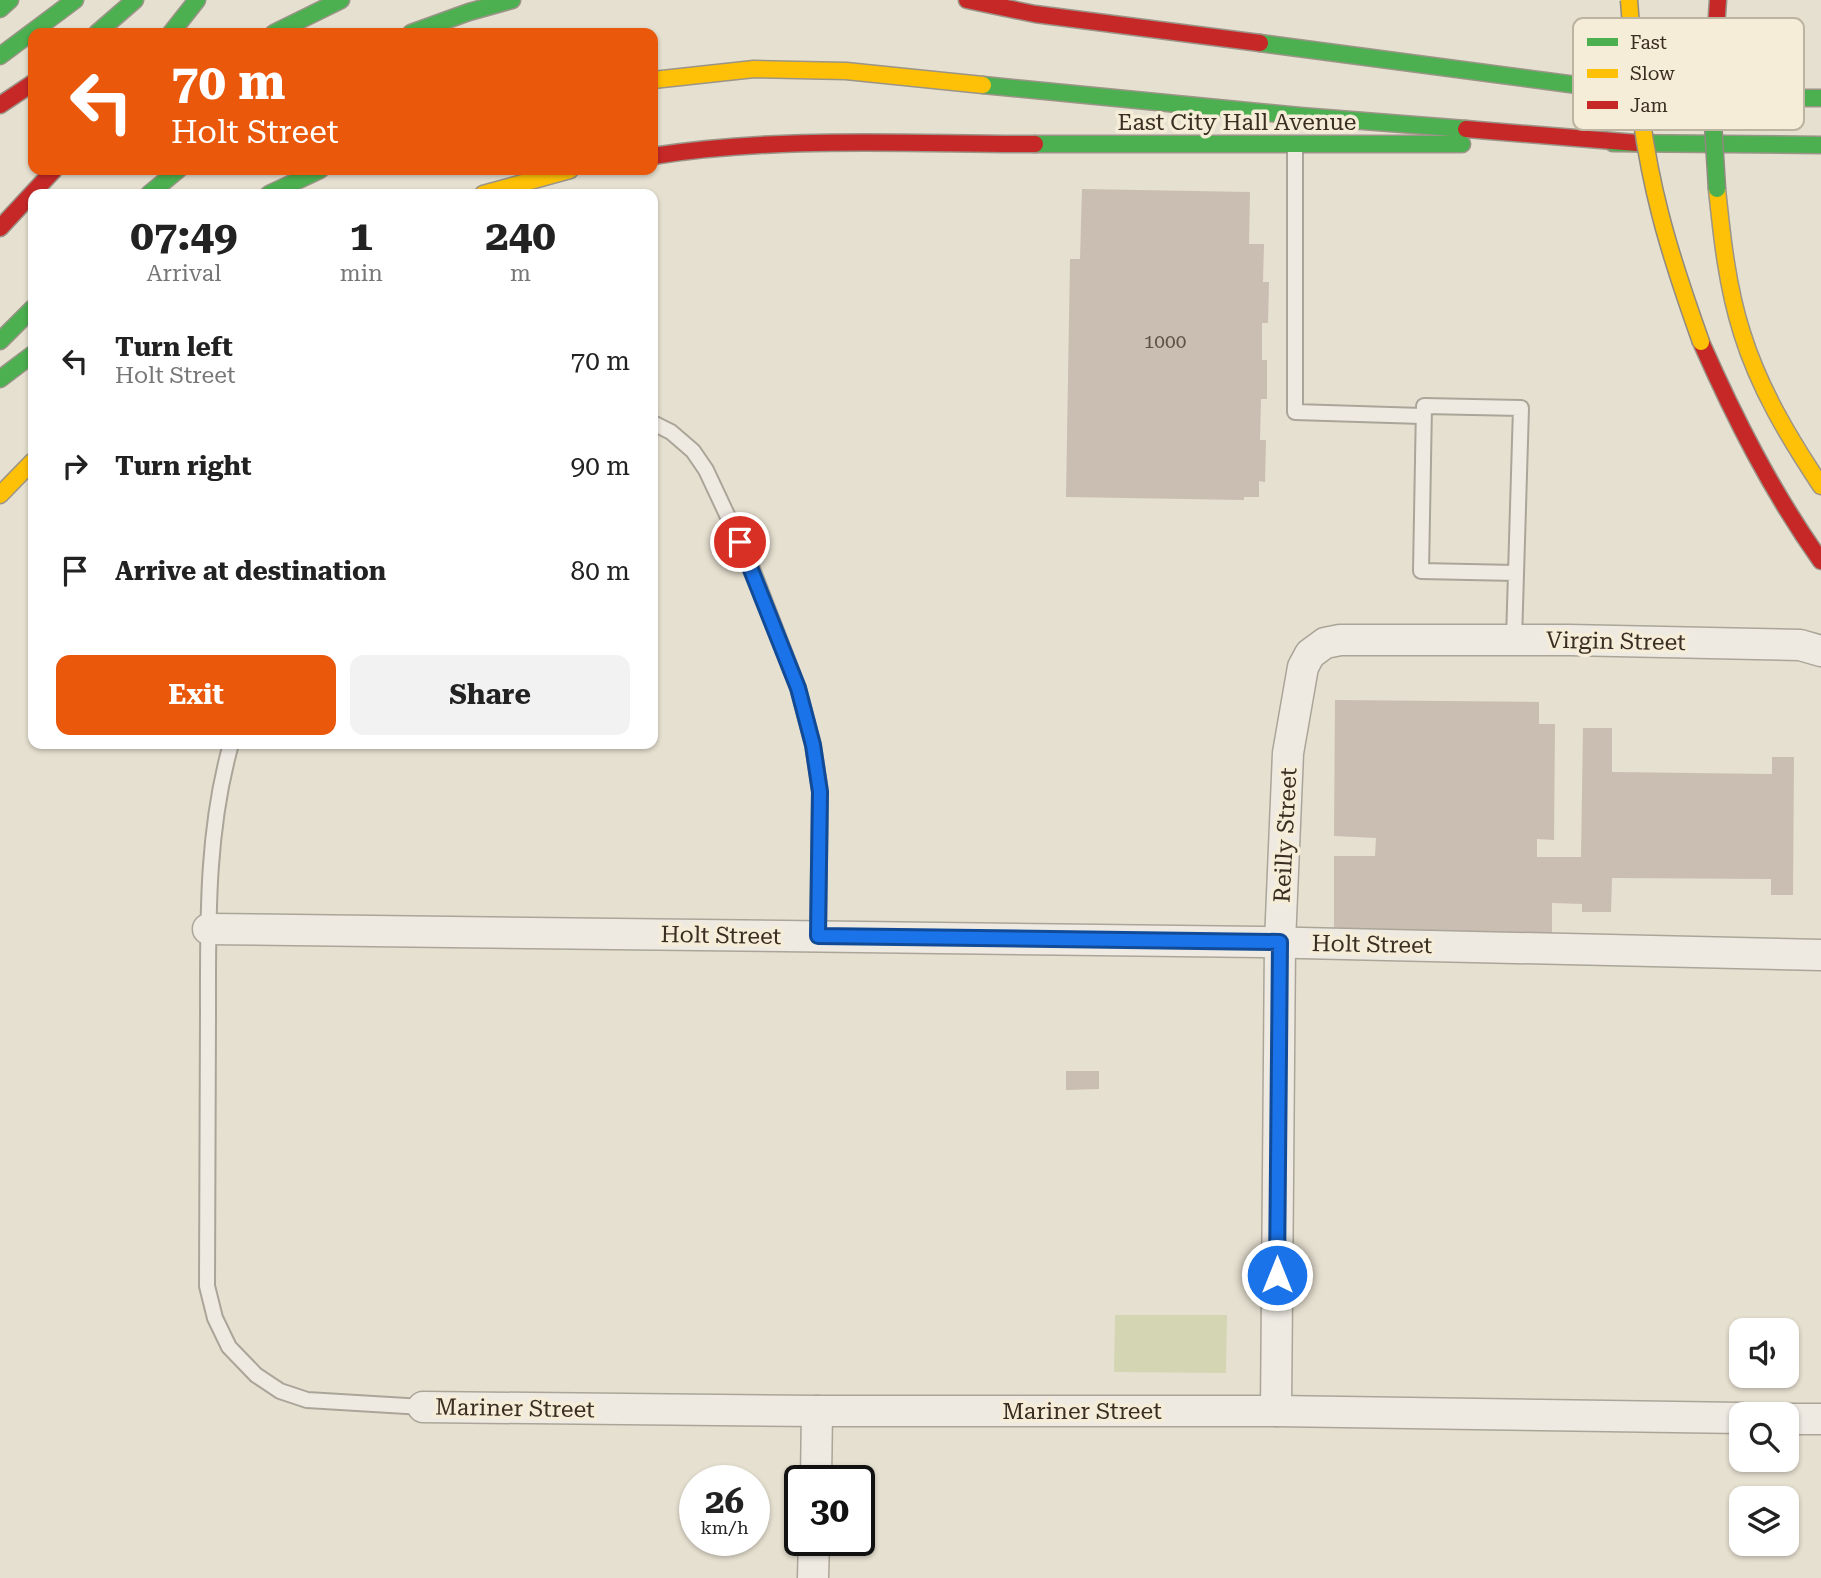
<!DOCTYPE html>
<style>
body{margin:0;font-family:"Roboto Serif",serif;background:#f2f2f2;color:#222;height:100vh;display:flex;flex-direction:column;font-size:26px;white-space:nowrap}
*{box-sizing:border-box;margin:0}
p{font-size:23px;color:#767676}
.icon{flex:none;width:38px;height:38px;fill:none;stroke:currentColor;stroke-width:2;stroke-linecap:round;stroke-linejoin:round}
.map{position:relative;flex:1;overflow:hidden}
.drawer{position:absolute;left:28px;top:189px;width:630px;height:560px;display:flex;flex-direction:column;background:#fff;border-radius:14px;box-shadow:0 2px 5px #0004}
.drawer>*{flex:none}
.hud{position:absolute;left:28px;top:28px;width:630px;height:147px;border-radius:14px;box-shadow:0 2px 5px #0004;background:#ea580c;color:#fff;overflow:hidden}
.buttons{position:absolute;left:1729px;top:1318px;display:grid;gap:14px}
.buttons a{display:grid;place-items:center;width:70px;height:70px;border-radius:14px;background:#fff;box-shadow:0 2px 5px #0004;font-size:35px}
.speed{position:absolute;left:679px;top:1465px;display:flex;gap:14px;font-size:35px;font-weight:700;text-align:center}
.speed>*{display:grid;place-content:center;width:91px;height:91px;border-radius:50%;background:#fff;box-shadow:0 2px 5px #0004;line-height:1}
.speed small{font-size:18px;font-weight:400}
.speed .limit{border:4px solid #111;border-radius:10px;background:#fff;color:#111}
.pin{position:absolute;display:grid;place-items:center;width:60px;height:60px;color:#fff;margin:-30px;border:4px solid #fff;border-radius:50%;box-shadow:0 2px 7px #0007}
.me{position:absolute;width:77px;margin:-38px;rotate:0deg;stroke-linejoin:round;filter:drop-shadow(0 0 5px #0008)}
.turn{display:flex;align-items:center;gap:24px;height:147px;padding:0 28px;font-size:32px}
.turn .icon{width:91px;height:91px;stroke-width:2.5}
.turn b{display:block;font-size:49px;line-height:60px}
.eta{display:flex;justify-content:space-evenly;align-items:center;height:119px;text-align:center}
.eta b{font-size:42px;font-weight:700;line-height:49px}
.primary-button{display:flex;gap:14px;margin-top:auto;padding:14px 28px}
.primary-button a{flex:1;height:80px;border-radius:14px;background:#ea580c;color:#fff;font-size:28px;font-weight:700;line-height:80px;text-align:center}
.primary-button a+a{background:#f2f2f2;color:#222}
ul{padding:0;list-style:none}
li{display:flex;align-items:center;gap:21px;height:105px;padding:0 28px}
li div{flex:1}
li b{display:block;font-size:26px}
li em{font-style:normal}
.map>svg:first-child{display:block}
.green{fill:#d4d5b3}
.building{fill:#c9beb1}
.lines{fill:none;stroke-linecap:round;stroke-linejoin:round}
.lane-casing{stroke:#aba599;stroke-width:18}
.street-casing{stroke:#aba599;stroke-width:33}
.fast-casing{stroke:#9b9488;stroke-width:19}
.slow-casing{stroke:#9b9488;stroke-width:19}
.jam-casing{stroke:#9b9488;stroke-width:19}
.lane{stroke:#eeeae2;stroke-width:14}
.street{stroke:#eeeae2;stroke-width:30}
.fast{stroke:#4caf50;stroke-width:16}
.slow{stroke:#ffc107;stroke-width:16}
.jam{stroke:#c62828;stroke-width:16}
.fast-bridge-casing{stroke:#918a80;stroke-width:19;stroke-linecap:butt}
.slow-bridge-casing{stroke:#918a80;stroke-width:19;stroke-linecap:butt}
.fast-bridge{stroke:#4caf50;stroke-width:16}
.slow-bridge{stroke:#ffc107;stroke-width:16}
.route-casing{stroke:#114b97;stroke-width:18}
.route{stroke:#1a73e8;stroke-width:12}
.labels{text-anchor:middle;stroke-width:7;stroke-linejoin:round;paint-order:stroke}
.number-label{font-size:19px;fill:#5e5145}
.street-label{font-size:23px;fill:#3a2d21;stroke:#f5edd8}
.key{fill:#f5edd8;stroke:#bdb3a1;stroke-width:2}
.key-label{font-size:19px;fill:#3a2d21}
</style>
<div class="map">
<svg width="1821" height="1578" viewBox="0 0 1821 1578">
<rect width="100%" height="100%" fill="#e6e0d0"/>
<path class="green" d="M1115 1315H1227L1226 1373 1114 1372Z"/>
<g class="building">
<path d="M1082 189 1250 192 1249 244H1264L1263 282H1269L1268 323H1262V360H1267V399H1261L1260 440H1266L1265 482 1259 481V497H1244V500L1066 497 1070 259H1080Z"/>
<path d="M1335 700 1539 702V724H1555L1554 840 1537 839V857H1581L1583 728H1612V772L1772 774V757H1794L1793 895H1771V879L1612 878 1611 912H1582V904L1552 903V936L1334 934V856H1375L1376 838 1334 836Z"/>
<path d="M1066 1071H1099V1089L1066 1090Z"/>
</g>
<g class="lines">
<g class="lane-casing">
<g id="lane">
<path d="M1295 146V412L1422 416"/>
<path d="M653 423 671 432 693 451 706 470 751 566 798 688 813 745 820 791 818 936"/>
<path d="M1514 640 1521 408 1424 406 1421 571 1516 573"/>
<path d="M231 744C206 832 208 924 208 1014 208 1105 207 1196 207 1286L215 1318 229 1347 256 1375 280 1391 307 1400 423 1407"/>
</g>
</g>
<g class="street-casing">
<g id="street">
<path d="M208 929 1261 942 1821 955"/>
<path d="M423 1407 817 1411H1276L1741 1418"/>
<path d="M1276 1411 1280 942 1288 753 1303 667 1310 654 1325 643 1340 640H1569L1800 645 1821 651"/>
<path d="M1787 1419H1821"/>
<path d="M816 1480 817 1411"/>
<path d="M813 1578 814 1540"/>
</g>
</g>
<g class="fast-casing">
<g id="fast">
<path d="M0 9 10 0"/>
<path d="M97 33 135 0"/>
<path d="M171 33 197 0"/>
<path d="M274 33 341 0"/>
<path d="M411 33 469 12 512 0"/>
<path d="M1260 43 1622 91 1731 98H1821"/>
<path d="M0 56 75 0"/>
<path d="M983 85 1300 116 1466 129"/>
<path d="M1613 143 1821 145"/>
<path d="M1035 144H1462"/>
<path d="M149 194 178 170"/>
<path d="M269 194 320 170"/>
<path d="M0 341 33 308"/>
<path d="M0 379 33 354"/>
</g>
</g>
<g class="slow-casing">
<g id="slow">
<path d="M653 80 754 69 846 71 983 85"/>
<path d="M1717 189C1722 237 1727 286 1742 333 1759 388 1789 438 1821 486"/>
<path d="M483 194 570 170"/>
<path d="M0 495 33 461"/>
</g>
</g>
<g class="jam-casing">
<g id="jam">
<path d="M967 0 1035 14 1260 43"/>
<path d="M1715 44 1718 0"/>
<path d="M0 105 33 83"/>
<path d="M1466 129 1637 143"/>
<path d="M653 156C779 136 908 144 1035 144"/>
<path d="M0 228 54 170"/>
<path d="M1701 342C1735 419 1772 492 1821 561"/>
</g>
</g>
<use href="#lane" class="lane"/>
<use href="#street" class="street"/>
<use href="#fast" class="fast"/>
<use href="#slow" class="slow"/>
<use href="#jam" class="jam"/>
<g class="fast-bridge-casing">
<path id="fast-bridge" d="M1715 44 1713 123 1717 189"/>
</g>
<g class="slow-bridge-casing">
<path id="slow-bridge" d="M1629 0C1634 72 1642 144 1660 213 1671 257 1686 300 1701 342"/>
</g>
<use href="#fast-bridge" class="fast-bridge"/>
<use href="#slow-bridge" class="slow-bridge"/>
</g>
<g class="lines">
<g class="route-casing">
<path id="route" d="M740 542 798 688 813 745 820 792 818 936 1280 942 1277 1275"/>
</g>
<use href="#route" class="route"/>
</g>
<g class="labels">
<g class="number-label">
<text x="1165" y="348">1000</text>
</g>
<g class="street-label">
<text x="1237" y="130">East City Hall Avenue</text>
<text transform="translate(1616 641) rotate(1)" y="8">Virgin Street</text>
<text transform="translate(1285 835) rotate(-87)" y="8">Reilly Street</text>
<text transform="translate(721 935) rotate(1)" y="8">Holt Street</text>
<text transform="translate(1372 944) rotate(1)" y="8">Holt Street</text>
<text transform="translate(515 1408) rotate(1)" y="8">Mariner Street</text>
<text x="1082" y="1419">Mariner Street</text>
</g>
</g>
<rect x="1573" y="18" width="231" height="112" rx="10" class="key"/>
<rect x="1587" y="38" width="31" height="8" fill="#4caf50"/>
<rect x="1587" y="69" width="31" height="9" fill="#ffc107"/>
<rect x="1587" y="101" width="31" height="8" fill="#c62828"/>
<g class="key-label">
<text x="1630" y="49">Fast</text>
<text x="1630" y="80">Slow</text>
<text x="1630" y="112">Jam</text>
</g>
</svg>
<div class="buttons">
<a><svg class="icon" aria-label="sound" viewBox="0 0 24 24"><path d="M4 9h4l5-4v14l-5-4H4zM17 9q2 3 0 6"/></svg></a>
<a><svg class="icon" aria-label="search" viewBox="0 0 24 24"><circle cx="10" cy="10" r="6"/><path d="M15 15l6 6"/></svg></a>
<a><svg class="icon" aria-label="layers" viewBox="0 0 24 24"><path d="M12 4l9 5-9 5-9-5zM3 14l9 5 9-5"/></svg></a>
</div>
<div class="speed"><div>26<small>km/h</small></div><div class="limit">30</div></div>
<div class="pin" style="left:740px;top:542px;background:#d93025"><svg class="icon" aria-label="arrive" viewBox="0 0 24 24"><path d="M6 21V4h12l-3 4 3 4H6"/></svg></div>
<svg class="me" style="left:1277px;top:1275px" viewBox="-20 -20 40 40"><circle r="17" fill="#1a73e8" stroke="#fff" stroke-width="3"/><path d="M0-11L8 9 0 5-8 9z" fill="#fff"/></svg>
<div class="hud">
<div class="turn"><svg class="icon" aria-label="left" viewBox="0 0 24 24"><path d="M17 20v-9H6M10 6l-5 5 5 5"/></svg><div><b>70 m</b>Holt Street</div></div>
</div>
<section class="drawer">
<div class="eta">
<div><b>07:49</b><p>Arrival</p></div>
<div><b>1</b><p>min</p></div>
<div><b>240</b><p>m</p></div>
</div>
<ul>
<li><svg class="icon" aria-label="left" viewBox="0 0 24 24"><path d="M17 20v-9H6M10 6l-5 5 5 5"/></svg><div><b>Turn left</b><p>Holt Street</p></div><em>70 m</em></li>
<li><svg class="icon" aria-label="right" viewBox="0 0 24 24"><path d="M7 20v-9h11M14 6l5 5-5 5"/></svg><div><b>Turn right</b></div><em>90 m</em></li>
<li><svg class="icon" aria-label="arrive" viewBox="0 0 24 24"><path d="M6 21V4h12l-3 4 3 4H6"/></svg><div><b>Arrive at destination</b></div><em>80 m</em></li>
</ul>
<div class="primary-button"><a>Exit</a><a>Share</a></div>
</section>
</div>
